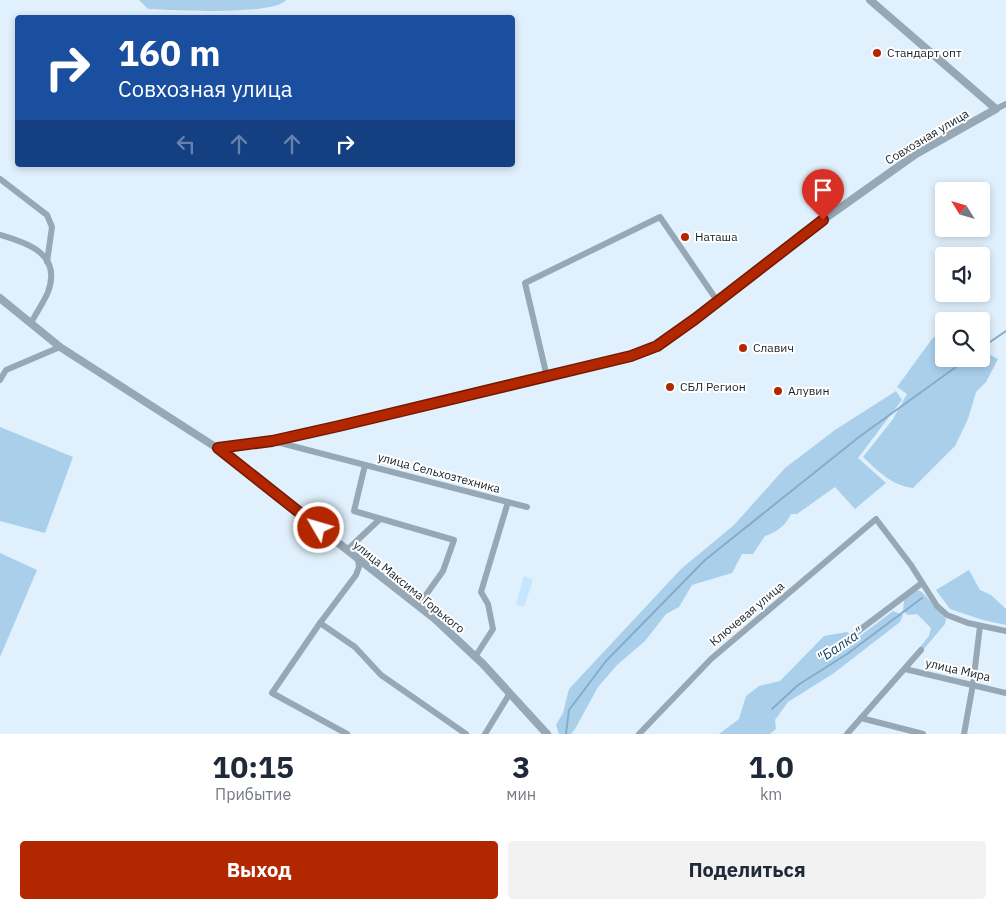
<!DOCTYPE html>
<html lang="ru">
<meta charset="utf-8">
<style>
body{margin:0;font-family:"IBM Plex Sans",sans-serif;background:#f2f2f3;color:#1f2937;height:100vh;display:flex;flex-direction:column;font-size:19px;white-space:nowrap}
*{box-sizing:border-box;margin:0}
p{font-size:16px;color:#747a83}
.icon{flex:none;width:28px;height:28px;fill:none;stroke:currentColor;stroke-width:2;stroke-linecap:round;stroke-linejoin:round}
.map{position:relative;height:734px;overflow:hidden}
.side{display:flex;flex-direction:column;background:#fff;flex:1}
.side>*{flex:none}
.guide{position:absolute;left:15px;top:15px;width:500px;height:152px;border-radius:5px;box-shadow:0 2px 8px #0003;background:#1a4fa0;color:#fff;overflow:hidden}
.needle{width:32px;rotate:307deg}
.tools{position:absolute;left:935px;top:182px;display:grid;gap:10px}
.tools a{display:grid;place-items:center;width:55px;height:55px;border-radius:5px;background:#fff;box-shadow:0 2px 8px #0003;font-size:25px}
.pin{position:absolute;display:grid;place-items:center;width:42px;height:42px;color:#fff;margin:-51px -21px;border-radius:50% 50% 50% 0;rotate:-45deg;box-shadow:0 0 5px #0007}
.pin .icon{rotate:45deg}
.me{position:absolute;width:55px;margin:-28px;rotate:308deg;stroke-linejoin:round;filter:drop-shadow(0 0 4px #0008)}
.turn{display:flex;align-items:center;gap:18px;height:105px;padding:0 20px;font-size:22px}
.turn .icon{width:65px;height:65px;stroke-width:2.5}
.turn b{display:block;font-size:35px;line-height:42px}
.lanes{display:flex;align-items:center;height:48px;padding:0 20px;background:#0003;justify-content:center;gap:25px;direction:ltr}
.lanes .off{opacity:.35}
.eta{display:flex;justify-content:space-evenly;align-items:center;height:85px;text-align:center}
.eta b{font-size:30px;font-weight:800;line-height:35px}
.action{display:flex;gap:10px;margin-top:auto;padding:10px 20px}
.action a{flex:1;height:58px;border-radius:5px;background:#b22700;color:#fff;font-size:20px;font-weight:800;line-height:58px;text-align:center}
.action a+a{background:#f2f2f3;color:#1f2937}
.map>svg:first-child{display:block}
.built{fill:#c4e6ff}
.green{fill:#aacfeb}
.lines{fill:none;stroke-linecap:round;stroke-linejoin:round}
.stream{stroke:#85acca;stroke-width:2}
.minor{stroke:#96a7b5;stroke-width:6}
.tertiary{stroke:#96a7b5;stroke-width:8}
.route-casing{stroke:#741900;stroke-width:12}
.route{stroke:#b22700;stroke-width:9}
.poi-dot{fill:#b22700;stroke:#fff;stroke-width:2}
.labels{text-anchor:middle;stroke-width:4;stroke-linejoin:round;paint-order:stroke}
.poi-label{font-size:12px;fill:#182229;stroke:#fff;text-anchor:start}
.street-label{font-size:12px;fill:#182229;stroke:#fff}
.water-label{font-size:14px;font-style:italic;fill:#154462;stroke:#fff}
</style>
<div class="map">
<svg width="1006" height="734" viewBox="0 0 1006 734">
<rect width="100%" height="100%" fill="#e0f0fc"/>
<path class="built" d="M524 576 533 580 524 607 516 604Z"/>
<g class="green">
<path d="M139 0H286C273 16 172 10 148 9Z"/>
<path d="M944 329V359H981V350L998 359 986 382 976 392 968 419 955 446 913 488C891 485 879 472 863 457L893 419 907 394 897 387 932 339Z"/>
<path d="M896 391 902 400 858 458 886 483 855 509 835 487 797 514H791C785 526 777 532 765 536L753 554H742L732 573 692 585 679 607 666 614 645 641 617 665 598 687 575 729 571 734H559L556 725 563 713 569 689 681 569 734 525 785 468 835 430Z"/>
<path d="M0 427 73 457 45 533 0 521Z"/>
<path d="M0 553 37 570 0 657Z"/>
<path d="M969 570 980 590 991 595 1006 609V625L983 620 950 609 936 590Z"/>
<path d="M917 590 922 592 946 619 945 624 923 650 920 647 929 636 931 628 917 614 908 615 903 611 904 600Z"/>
<path d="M893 611 903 615 900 622 834 673 788 702 775 720 776 729 770 734H719L739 719 746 696 759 686 780 681 824 636 847 632 856 639Z"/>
</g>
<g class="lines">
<g class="stream">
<path d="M981 348 1006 331"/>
<path d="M772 709 798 685 847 654 922 598"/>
<path d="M566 734 569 710 606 661 705 560 859 437 967 359"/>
</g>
<g class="minor">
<path d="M996 109 1006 104"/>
<path d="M0 179 47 215 52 227 47 262"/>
<path d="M0 235C28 243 62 254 48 292 44 302 36 313 31 323"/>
<path d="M547 377 525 283 660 217 718 302"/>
<path d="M0 380 6 370 60 347"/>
<path d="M273 441 527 507"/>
<path d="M365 465 354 511 454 540 443 571 418 606"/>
<path d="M347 550 380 519"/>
<path d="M320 623 355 647 381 675 466 734"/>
<path d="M849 638 922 583"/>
<path d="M475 657 493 629 488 604 481 592 508 502"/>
<path d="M905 669 1006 693"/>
<path d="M861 718 923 734"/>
<path d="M347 734 272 693 320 623 356 575 359 567 358 559"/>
<path d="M485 734 510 693"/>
<path d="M639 734 711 659 876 519 911 565 937 606 947 615 968 623 1006 631"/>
<path d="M847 734 921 650"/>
<path d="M964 734 973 684 980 626"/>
</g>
<g class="tertiary">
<path d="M0 298 60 347 217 448 434 618 483 664 547 734"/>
<path d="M217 448 272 441 339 426 631 356 657 346 718 302 823 220 916 154 996 109 870 0"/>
</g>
</g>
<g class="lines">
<g class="route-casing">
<path id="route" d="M319 528 218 448 272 441 339 426 631 356 657 346 695 319 823 220"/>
</g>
<use href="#route" class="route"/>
</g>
<g class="poi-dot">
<circle cx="877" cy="53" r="5"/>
<circle cx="685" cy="237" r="5"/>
<circle cx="743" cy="348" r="5"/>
<circle cx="670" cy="387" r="5"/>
<circle cx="778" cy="391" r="5"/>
</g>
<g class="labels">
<g class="poi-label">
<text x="887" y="57">Стандарт опт</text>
<text x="695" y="241">Наташа</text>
<text x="753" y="352">Славич</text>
<text x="680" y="391">СБЛ Регион</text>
<text x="788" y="395">Алувин</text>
</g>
<g class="street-label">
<text transform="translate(927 137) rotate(-31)" y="4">Совхозная улица</text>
<text transform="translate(439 473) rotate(15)" y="4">улица Сельхозтехника</text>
<text transform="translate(409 587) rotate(39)" y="4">улица Максима Горького</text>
<text transform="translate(747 614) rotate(-40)" y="4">Ключевая улица</text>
<text transform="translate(958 670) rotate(13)" y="4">улица Мира</text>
</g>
<g class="water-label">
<text transform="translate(840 645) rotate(-34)" y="5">"Балка"</text>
</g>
</g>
</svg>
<div class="tools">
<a><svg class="needle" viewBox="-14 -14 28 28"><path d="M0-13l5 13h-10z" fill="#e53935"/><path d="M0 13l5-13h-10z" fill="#747a83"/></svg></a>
<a><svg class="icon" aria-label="sound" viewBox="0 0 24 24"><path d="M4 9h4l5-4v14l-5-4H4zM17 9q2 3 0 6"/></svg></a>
<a><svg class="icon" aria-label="search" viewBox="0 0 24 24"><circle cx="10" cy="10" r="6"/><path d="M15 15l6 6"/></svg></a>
</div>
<div class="pin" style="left:823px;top:220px;background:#d93025"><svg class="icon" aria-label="arrive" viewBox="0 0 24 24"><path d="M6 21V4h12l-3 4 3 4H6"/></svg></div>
<svg class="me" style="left:319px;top:528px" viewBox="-20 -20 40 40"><circle r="17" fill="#b22700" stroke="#fff" stroke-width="3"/><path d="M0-11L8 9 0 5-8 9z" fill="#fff"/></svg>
<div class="guide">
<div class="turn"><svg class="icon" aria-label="right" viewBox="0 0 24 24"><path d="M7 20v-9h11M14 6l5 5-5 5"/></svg><div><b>160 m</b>Совхозная улица</div></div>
<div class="lanes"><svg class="icon off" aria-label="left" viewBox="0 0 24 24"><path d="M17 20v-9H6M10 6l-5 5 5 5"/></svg><svg class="icon off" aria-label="ahead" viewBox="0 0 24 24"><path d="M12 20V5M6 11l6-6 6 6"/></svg><svg class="icon off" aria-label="ahead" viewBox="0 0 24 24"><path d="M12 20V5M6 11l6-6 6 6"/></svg><svg class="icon" aria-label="right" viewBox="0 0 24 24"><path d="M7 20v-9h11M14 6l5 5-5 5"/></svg></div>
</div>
</div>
<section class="side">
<div class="eta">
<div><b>10:15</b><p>Прибытие</p></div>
<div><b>3</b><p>мин</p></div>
<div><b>1.0</b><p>km</p></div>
</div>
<div class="action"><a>Выход</a><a>Поделиться</a></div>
</section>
